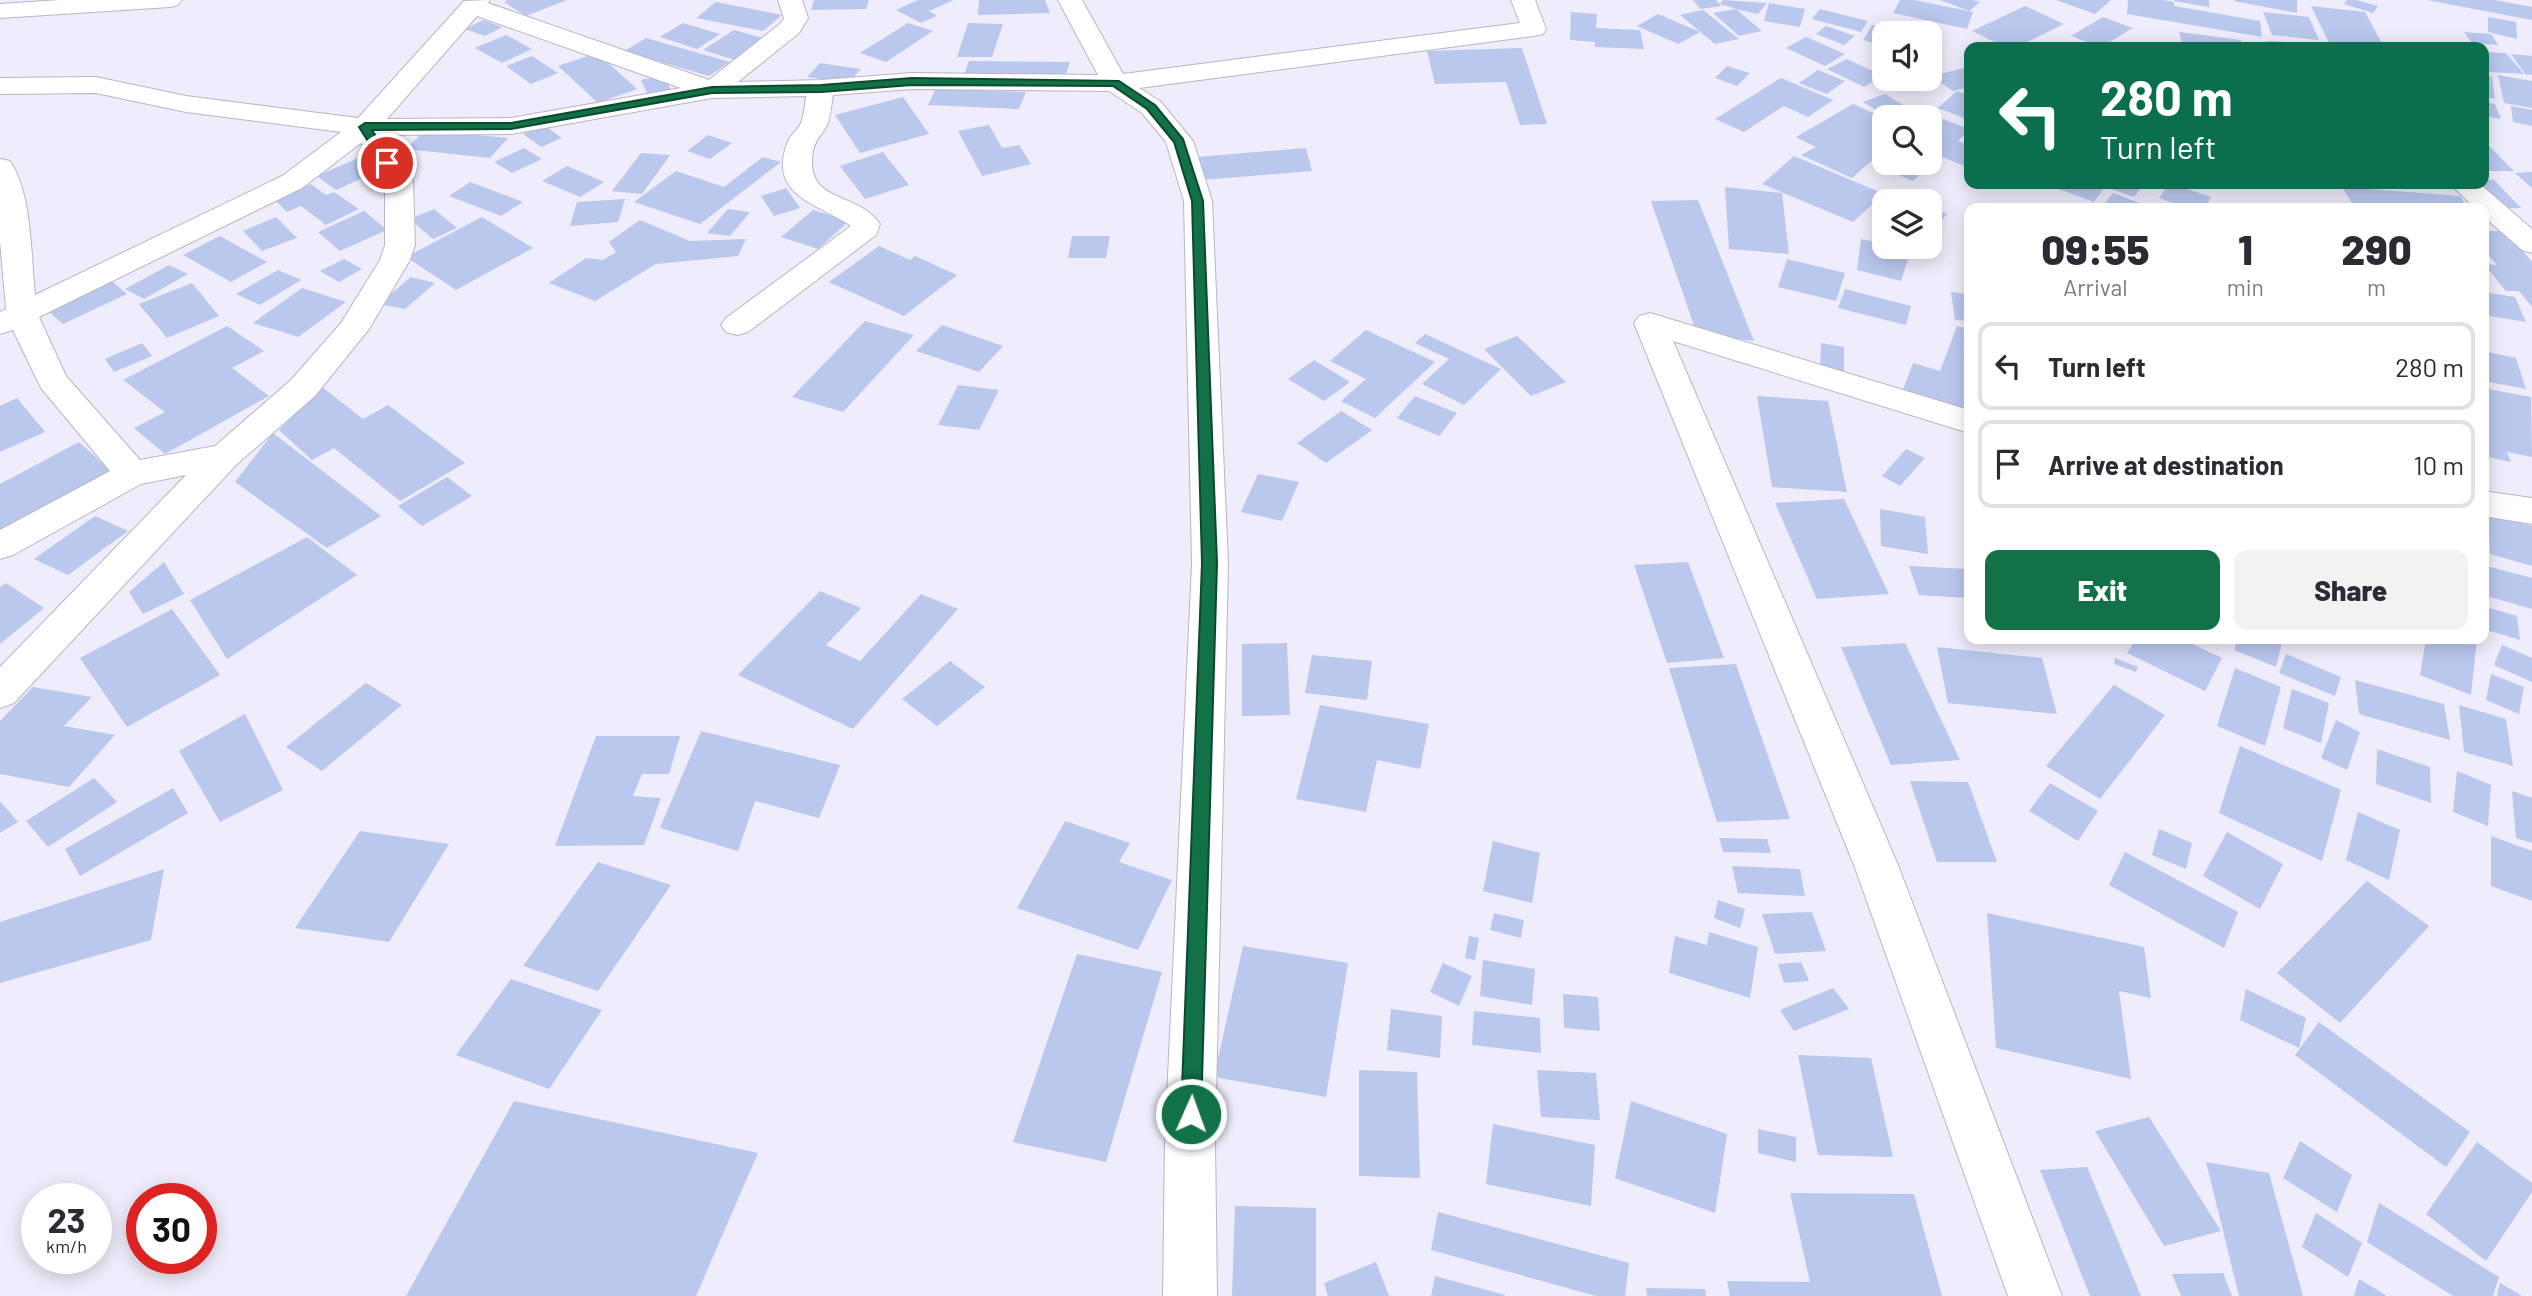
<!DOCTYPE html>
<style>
body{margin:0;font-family:Barlow,sans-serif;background:#f2f2f3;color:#2b2b33;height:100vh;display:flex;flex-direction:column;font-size:26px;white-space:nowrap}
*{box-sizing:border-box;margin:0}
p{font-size:23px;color:#7c7c81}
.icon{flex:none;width:38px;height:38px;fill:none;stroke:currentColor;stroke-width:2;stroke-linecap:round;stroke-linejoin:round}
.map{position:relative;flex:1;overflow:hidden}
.side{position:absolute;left:1964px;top:203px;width:525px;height:441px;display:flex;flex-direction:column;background:#fff;border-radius:14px;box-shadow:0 4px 18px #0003}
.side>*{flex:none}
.guide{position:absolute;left:1964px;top:42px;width:525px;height:147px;border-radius:14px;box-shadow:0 4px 18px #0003;background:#0b6e4f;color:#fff;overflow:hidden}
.buttons{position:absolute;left:1872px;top:21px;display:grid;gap:14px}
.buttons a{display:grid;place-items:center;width:70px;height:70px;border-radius:14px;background:#fff;box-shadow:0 4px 18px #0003;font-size:35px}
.speed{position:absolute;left:21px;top:1183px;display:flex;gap:14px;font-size:35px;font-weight:700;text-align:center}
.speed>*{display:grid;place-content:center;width:91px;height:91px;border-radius:50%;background:#fff;box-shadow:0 4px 18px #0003;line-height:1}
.speed small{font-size:18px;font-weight:400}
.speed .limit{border:10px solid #d22;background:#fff;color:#111}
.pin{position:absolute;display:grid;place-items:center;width:60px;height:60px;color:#fff;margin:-30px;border:4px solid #fff;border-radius:50%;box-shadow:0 2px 7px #0007}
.me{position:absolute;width:77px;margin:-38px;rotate:2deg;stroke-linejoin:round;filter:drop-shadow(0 0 5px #0008)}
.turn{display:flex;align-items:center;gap:24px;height:147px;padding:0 21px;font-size:32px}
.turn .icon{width:91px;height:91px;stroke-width:2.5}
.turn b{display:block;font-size:49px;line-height:60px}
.eta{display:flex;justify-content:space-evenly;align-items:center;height:119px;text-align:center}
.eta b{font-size:42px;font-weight:800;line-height:49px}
.button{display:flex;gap:14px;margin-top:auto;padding:14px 21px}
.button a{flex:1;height:80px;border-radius:14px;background:#127146;color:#fff;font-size:28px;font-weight:800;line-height:80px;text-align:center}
.button a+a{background:#f2f2f3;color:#2b2b33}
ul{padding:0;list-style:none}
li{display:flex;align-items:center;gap:21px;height:88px;margin:0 14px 10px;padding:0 7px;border:4px solid #e1e1e2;border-radius:14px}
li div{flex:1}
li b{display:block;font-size:26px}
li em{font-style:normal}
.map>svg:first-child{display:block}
.building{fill:#bac8ee}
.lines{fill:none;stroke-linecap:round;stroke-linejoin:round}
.minor-casing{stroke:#b9b5c4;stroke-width:2}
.minor{fill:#fff;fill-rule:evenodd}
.route{fill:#127146;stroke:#0c492e;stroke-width:2}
</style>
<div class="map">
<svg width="2532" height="1296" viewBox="0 0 2532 1296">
<rect width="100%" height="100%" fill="#efecfb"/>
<g class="building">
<path d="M508 0H567L526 16 504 2Z"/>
<path d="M814 0H869L866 9 811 10Z"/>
<path d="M918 0H954L929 11 937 16 921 23 896 10Z"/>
<path d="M979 0H1045L1050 13 978 15Z"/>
<path d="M1693 0H1716L1721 6 1700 9Z"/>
<path d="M1723 0 1767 3 1758 14 1736 9 1762 31 1739 36 1713 13 1736 9 1720 4Z"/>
<path d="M1900 0H1914L1973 12 1967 29 1893 13Z"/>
<path d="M1940 0H1973L1980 2 1969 11Z"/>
<path d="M2056 0H2111L2095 14Z"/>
<path d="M2128 0H2162L2174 2V6L2260 21 2262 37 2127 14Z"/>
<path d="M2174 0H2209V7L2174 1Z"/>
<path d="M2234 0H2297V13L2234 1Z"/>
<path d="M2347 0H2356L2378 6 2373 13 2344 4Z"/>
<path d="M2427 0H2495L2532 7V20Z"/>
<path d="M716 2 782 15 763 31 696 18Z"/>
<path d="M1769 3 1805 9 1800 27 1764 21Z"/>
<path d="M2025 6 2064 24 2017 47H2005L1972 31Z"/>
<path d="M2311 6 2365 12 2384 47 2329 43Z"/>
<path d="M1820 9 1868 21 1861 32 1812 19Z"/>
<path d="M1703 10 1739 39 1715 44 1680 15Z"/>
<path d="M1571 12 1597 14 1596 28 1640 30 1644 49 1595 47V42L1570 40Z"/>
<path d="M2263 12 2309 17 2319 40 2272 35Z"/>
<path d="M1658 14 1700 32 1678 44 1637 26Z"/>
<path d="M2103 17 2133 28 2101 47 2071 36Z"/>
<path d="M2488 17 2516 22 2517 39 2488 32Z"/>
<path d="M483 20 502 27 485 36 465 29Z"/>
<path d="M683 23 720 34 697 49 660 37Z"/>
<path d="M908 23 933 31 886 62 860 53Z"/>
<path d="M968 23 1003 24 992 57H957Z"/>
<path d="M1872 25 1900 32V33H1885V46L1863 40Z"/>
<path d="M1826 26 1855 36 1844 45 1816 34Z"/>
<path d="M734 30 766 39 735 60 703 50Z"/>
<path d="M2179 32 2241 40 2244 47 2183 46Z"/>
<path d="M2464 32 2491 34 2498 45 2472 43Z"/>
<path d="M506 35 532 49 502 63 475 48Z"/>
<path d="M1806 37 1845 54 1825 66 1786 48Z"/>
<path d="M646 38 730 62 709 76 624 51Z"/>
<path d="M2266 41 2327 44 2329 47H2270Z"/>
<path d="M1522 48 1547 124 1520 125 1506 82 1435 84 1427 51Z"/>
<path d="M2483 52 2506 53 2524 74 2489 72 2483 64Z"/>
<path d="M597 53 637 89 598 103 558 66Z"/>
<path d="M2511 54 2532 56V75L2525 74Z"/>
<path d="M532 56 558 73 531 84 506 66Z"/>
<path d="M1847 59 1884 76 1864 87 1827 69Z"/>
<path d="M969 61 1070 62 1066 74 964 75Z"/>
<path d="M820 63 861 69 848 83 807 77Z"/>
<path d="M1727 66 1750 73 1737 86 1715 78Z"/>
<path d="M1969 67V87L1953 91 1931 76Z"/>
<path d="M1818 70 1845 81 1827 94 1799 83Z"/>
<path d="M664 75 671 90 648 95 641 80Z"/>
<path d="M2498 75 2532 81V108L2504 103Z"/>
<path d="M2483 76 2492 77 2495 99 2483 97Z"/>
<path d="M1781 78 1833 100 1808 117 1784 106 1744 132 1715 119Z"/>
<path d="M936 88 1026 92 1019 109 928 105Z"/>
<path d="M1957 91 1969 95V120L1938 108Z"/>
<path d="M1885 94 1915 112 1900 117H1888L1863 102Z"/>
<path d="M903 97 929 134 860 153 835 115Z"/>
<path d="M2483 102 2495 104 2501 119 2483 116Z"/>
<path d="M1853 104 1885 118V149L1852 178 1801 155 1816 147 1796 137Z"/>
<path d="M2511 106 2532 110V126L2513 122Z"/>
<path d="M1932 115 1969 129 1958 141 1969 145V168L1940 156 1913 181 1874 165 1885 156V163H1930V117Z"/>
<path d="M544 125 562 138 541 147 523 134Z"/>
<path d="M989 125 1002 148 1019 145 1031 164 982 176 958 131Z"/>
<path d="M425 130 508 138 490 158 406 149Z"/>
<path d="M708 135 732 143 710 159 687 151Z"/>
<path d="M2483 142H2485L2514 171H2483Z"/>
<path d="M524 148 542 159 512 173 494 162Z"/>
<path d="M1306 148 1312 171 1203 180 1197 157Z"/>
<path d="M883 152 909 185 865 199 840 166Z"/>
<path d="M641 153 670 155 642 194 612 191Z"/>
<path d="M365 155 383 169 336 190 317 176Z"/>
<path d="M1794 156 1884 194 1853 222 1762 184Z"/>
<path d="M763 157 781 162 700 224 634 202 676 171 724 187Z"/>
<path d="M567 166 604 182 580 197 542 181Z"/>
<path d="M2532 172V188L2515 173Z"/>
<path d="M2483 180H2494L2521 208H2497L2474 184H2483Z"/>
<path d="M470 182 523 202 501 216 449 196Z"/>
<path d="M311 184 326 195 334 192 359 209 326 225 301 206 287 212 274 199Z"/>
<path d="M2059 184H2091L2104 188 2094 202 2056 188Z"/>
<path d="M2097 184H2141L2143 185 2134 197Z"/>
<path d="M2169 184H2172L2211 197 2205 208H2188L2159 198Z"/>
<path d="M1725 187 1782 193 1789 254 1729 249Z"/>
<path d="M2342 187 2460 196 2468 208H2355Z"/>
<path d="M786 188 800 208 774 216 761 196Z"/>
<path d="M2113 193 2153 208H2101Z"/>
<path d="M625 199 618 222 570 226 577 202Z"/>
<path d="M1698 200 1754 341 1697 334 1651 201Z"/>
<path d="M1930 208 1947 214 1930 234Z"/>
<path d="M434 209 457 228 433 239 410 219Z"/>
<path d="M728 209 750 212 730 236 707 233Z"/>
<path d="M813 210 849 221 818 249 781 237Z"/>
<path d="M364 211 387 230 340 251 318 232Z"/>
<path d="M276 217 297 238 262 251 243 231Z"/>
<path d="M482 217 533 248 456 290 406 257Z"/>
<path d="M640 220 690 241 746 239 738 256 656 264 595 301 549 283 586 258 603 260 616 252 609 242Z"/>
<path d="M2483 231H2506L2532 262V307L2519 291H2506L2484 264 2497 265 2483 249Z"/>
<path d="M220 236 267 262 231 282 183 255Z"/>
<path d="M1072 236H1110L1106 258H1068Z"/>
<path d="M1861 239 1885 244V247L1911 250 1901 281 1857 270Z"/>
<path d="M879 246 910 260 915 256 957 275 904 316 829 282Z"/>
<path d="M344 259 362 269 339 282 320 271Z"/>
<path d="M1787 259 1845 273 1836 301 1778 287Z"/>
<path d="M169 265 188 274 144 299 125 289Z"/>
<path d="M278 270 301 280 260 305 236 294Z"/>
<path d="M411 277 435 283 405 309 379 304Z"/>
<path d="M112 281 127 294 63 324 48 311Z"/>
<path d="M192 283 219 316 167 338 139 304Z"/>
<path d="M302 288 346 302 298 337 253 323Z"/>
<path d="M1845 289 1911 306 1906 325 1838 308Z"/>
<path d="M1951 292 1969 294V321L1955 320Z"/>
<path d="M2483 292 2515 297 2526 322 2483 315Z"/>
<path d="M865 321 914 335 843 412 792 397Z"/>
<path d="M942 325 1003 346 979 372 916 351Z"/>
<path d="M227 326 264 351 232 368 269 396 165 454 134 428 165 412 123 380Z"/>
<path d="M1957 326 1969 329 1968 410 1903 390 1913 363 1940 371Z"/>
<path d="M1366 330 1435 362 1375 418 1341 401 1366 379 1330 361Z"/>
<path d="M1425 334 1501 369 1464 405 1422 384 1449 359 1415 343Z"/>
<path d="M1517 336 1566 382 1531 396 1484 349Z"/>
<path d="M142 343 152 356 114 372 105 359Z"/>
<path d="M1821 343 1844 347V375L1820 371Z"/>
<path d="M2483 351 2516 358 2526 389 2483 381Z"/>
<path d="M1314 360 1350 382 1324 401 1288 379Z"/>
<path d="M958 385 999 390 979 430 938 425Z"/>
<path d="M322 387 363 419 388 405 465 463 400 501 334 448 312 460 279 430Z"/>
<path d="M2483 388 2531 397 2532 457 2507 452 2511 462 2483 456Z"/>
<path d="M1415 396 1457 413 1439 436 1397 418Z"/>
<path d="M1757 396 1828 401 1847 492 1772 487Z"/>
<path d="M17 398 45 432 0 452V406Z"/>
<path d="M1341 411 1372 430 1326 463 1297 443Z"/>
<path d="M273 433 381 516 327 548 235 482Z"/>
<path d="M79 442 112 472 0 532V484Z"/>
<path d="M1906 449 1925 458 1900 486 1882 476Z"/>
<path d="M1258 474 1299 482 1282 521 1241 512Z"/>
<path d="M447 477 472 496 422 526 398 506Z"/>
<path d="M1844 499 1889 594 1817 599 1775 503Z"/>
<path d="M1880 509 1925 517 1928 554 1881 546Z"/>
<path d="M2488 514 2532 526V566L2490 554Z"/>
<path d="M95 516 128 531 68 575 34 559Z"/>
<path d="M307 537 357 575 227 659 190 600Z"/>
<path d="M164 562 184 594 143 614 129 592Z"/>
<path d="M1688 562 1724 658 1667 663 1634 565Z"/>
<path d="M2483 565 2532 578V609L2483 595Z"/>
<path d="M1909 566 1969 569V598L1919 595Z"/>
<path d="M6 583 44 608 0 644V587Z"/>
<path d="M820 591 861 608 826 645 860 661 921 594 958 609 853 729 738 675Z"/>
<path d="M2483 606 2517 616 2520 640 2483 629Z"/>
<path d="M172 609 220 675 127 727 80 658Z"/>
<path d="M2136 639H2182L2222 658 2205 691 2127 653Z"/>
<path d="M2238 639H2283L2276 667 2234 650Z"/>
<path d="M2426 639H2477L2471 695 2420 675Z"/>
<path d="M1287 643 1290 715 1242 716V644Z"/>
<path d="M1905 643 1960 760 1891 765 1841 647Z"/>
<path d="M2502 645 2532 658V682L2494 665Z"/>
<path d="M1937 647 2042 658 2057 714 1948 703Z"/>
<path d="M2286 654 2341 677 2335 696 2279 673Z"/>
<path d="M1312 655 1372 661 1367 700 1305 693Z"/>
<path d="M2115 658 2138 667 2136 672 2114 664Z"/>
<path d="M950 661 985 687 937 726 902 699Z"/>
<path d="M1736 664 1790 819 1717 822 1669 668Z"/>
<path d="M2235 668 2281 687 2265 746 2217 726Z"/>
<path d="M2491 674 2524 687 2519 714 2486 700Z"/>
<path d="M2355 680 2444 704 2450 740 2359 714Z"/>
<path d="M366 683 402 705 322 771 286 747Z"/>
<path d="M2114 685 2165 715 2100 799 2046 766Z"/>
<path d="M33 687 92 697 64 726 115 735 69 787 0 774V721Z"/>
<path d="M2292 689 2329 703 2321 743 2283 728Z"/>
<path d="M1320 705 1429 724 1420 769 1377 760 1366 812 1296 799Z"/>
<path d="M2459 705 2506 719 2513 766 2464 752Z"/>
<path d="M245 714 283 790 220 822 179 751Z"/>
<path d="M2336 720 2360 732 2347 770 2321 758Z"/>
<path d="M701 731 840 765 819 818 755 801 738 851 660 828Z"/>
<path d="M596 736H680L669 774H642L633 796 661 798 644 845 555 846Z"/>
<path d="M2240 746 2341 790 2322 861 2219 813Z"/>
<path d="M2377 749 2430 767 2431 803 2376 784Z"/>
<path d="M2457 771 2491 785 2488 826 2453 812Z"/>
<path d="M94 778 117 802 48 847 26 821Z"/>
<path d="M1910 781 1968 782 1997 862H1937Z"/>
<path d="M2050 783 2098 811 2078 841 2029 811Z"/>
<path d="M173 788 188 813 80 876 65 849Z"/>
<path d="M2512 791 2532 798V843L2516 838Z"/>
<path d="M0 801 18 822 0 833Z"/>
<path d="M2358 812 2400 830 2389 880 2346 860Z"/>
<path d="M1065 821 1130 843 1119 862 1172 880 1138 950 1017 908Z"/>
<path d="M2159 829 2192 843 2186 869 2152 855Z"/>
<path d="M360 831 449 844 389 942 295 928Z"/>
<path d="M2227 832 2283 864 2260 909 2203 876Z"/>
<path d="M2491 836 2532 851V901L2491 886Z"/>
<path d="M1719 838 1767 839 1771 853 1723 852Z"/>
<path d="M1493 841 1540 853 1532 903 1483 891Z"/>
<path d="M2125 852 2238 912 2224 948 2109 885Z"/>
<path d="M598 862 671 885 598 991 523 966Z"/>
<path d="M1732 866 1800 869 1805 896 1738 893Z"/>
<path d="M164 869 151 940 0 983V922Z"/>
<path d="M2367 881 2429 926 2340 1023 2277 973Z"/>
<path d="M1718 900 1745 909 1740 928 1714 918Z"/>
<path d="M1812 912 1826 951 1775 954 1762 914Z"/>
<path d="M1494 913 1524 920 1521 938 1490 930Z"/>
<path d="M1987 913 2144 947 2151 998 2119 991 2131 1079 1996 1048Z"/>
<path d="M1709 932 1758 947 1750 998 1669 973 1675 936 1707 945Z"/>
<path d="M1469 936 1479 938 1475 960 1465 958Z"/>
<path d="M1243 946 1348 963 1326 1097 1214 1077Z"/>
<path d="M1077 954 1162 972 1106 1162 1013 1142Z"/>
<path d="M1483 960 1535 969 1532 1005 1480 996Z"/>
<path d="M1801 962 1809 981 1784 983 1778 964Z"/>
<path d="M1443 963 1472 976 1459 1006 1430 992Z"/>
<path d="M511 979 602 1010 549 1089 456 1055Z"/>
<path d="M1833 988 1849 1009 1794 1031 1780 1010Z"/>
<path d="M2246 989 2306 1018 2299 1048 2240 1020Z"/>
<path d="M1563 994 1598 997 1600 1031 1564 1028Z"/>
<path d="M1391 1009 1442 1016 1440 1058 1387 1050Z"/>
<path d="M1474 1011 1540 1018 1541 1053 1472 1045Z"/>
<path d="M2319 1022 2470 1132 2446 1167 2295 1055Z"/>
<path d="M1798 1055 1871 1058 1893 1157 1818 1155Z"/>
<path d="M1359 1070 1417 1072 1420 1178 1359 1176Z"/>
<path d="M1537 1070 1596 1073 1600 1120 1541 1117Z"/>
<path d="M514 1101 758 1153 696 1296H406Z"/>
<path d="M1631 1101 1727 1134 1715 1213 1615 1178Z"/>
<path d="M2149 1117 2221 1231 2164 1246 2095 1131Z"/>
<path d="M1493 1124 1595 1145 1591 1206 1486 1184Z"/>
<path d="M1758 1129 1796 1137V1162L1758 1153Z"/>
<path d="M2300 1141 2352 1175 2337 1212 2283 1178Z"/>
<path d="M2477 1142 2532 1183V1192L2486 1261 2426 1214Z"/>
<path d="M2206 1162 2269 1173 2303 1296H2239Z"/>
<path d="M2087 1167 2141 1296H2090L2040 1170Z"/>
<path d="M1790 1193 1914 1194 1942 1296H1730L1727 1281 1810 1282Z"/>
<path d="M2379 1203 2499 1277 2493 1296H2453L2367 1242Z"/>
<path d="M1235 1206 1316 1208V1296H1232Z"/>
<path d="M1438 1212 1629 1263 1625 1296H1596L1431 1250Z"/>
<path d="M2316 1213 2362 1243 2348 1277 2302 1247Z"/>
<path d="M1376 1262 1389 1296H1328L1324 1283Z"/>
<path d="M2223 1273 2232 1296H2181L2172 1274Z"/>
<path d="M1435 1276 1505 1295V1296H1431Z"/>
<path d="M2359 1279 2387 1296H2354Z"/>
<path d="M2500 1283 2522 1296H2497Z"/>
<path d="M1646 1288 1705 1289 1706 1296H1647Z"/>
</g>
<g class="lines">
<g class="minor-casing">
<g id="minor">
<path d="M59 0H182L178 5 170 7 0 18V4Z"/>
<path d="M490 0 488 3 709 80 781 23 784 18 778 0H802L808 18 799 33 738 82 821 80 912 73 1098 75 1058 0H1082L1123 74 1520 23 1511 0H1535L1546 29 1543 34 1534 36 1139 88 1160 101 1193 141 1212 201 1228 563 1215 1141 1217 1296H1163L1165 1141 1192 563 1184 201 1166 142 1142 113 1109 91 912 89 833 95C831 105 831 118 826 127 821 136 815 140 813 151 804 205 857 190 880 224L876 235 748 332 737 335 726 332 721 325 726 318 851 226C818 203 766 196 788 141 791 134 798 130 801 123 804 115 805 104 806 96L712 98 511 134 383 135 413 181 415 245 410 260 369 329 315 396 237 464 14 703 0 708V667L186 475 141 484 13 555 0 559V530L110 471 41 388 13 330 0 334V312L6 309 0 241V159L10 161C32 193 31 256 35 295L282 176 341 132 186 112 96 93 0 94V78L96 77 186 96 358 118 464 1ZM477 16 681 88 511 118 387 119ZM361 143 385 181V245L380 260 341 323 291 380 215 446 140 460 66 376 39 317 302 188Z"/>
<path d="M2450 184H2480L2532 229V253L2522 250 2483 216V208H2475Z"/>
<path d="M1650 313 1969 410V433L1673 341 1898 865 2062 1296H2008L1854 865 1634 323 1639 316Z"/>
<path d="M2483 491 2532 498V524L2483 516Z"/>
</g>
</g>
<use href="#minor" class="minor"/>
</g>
<path class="route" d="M912 78 1119 81 1155 105 1183 139 1203 201 1217 563 1201 1114 1198 1121 1191 1124 1184 1121 1181 1114 1202 563 1192 201 1174 142 1147 109 1113 86 912 85 821 92 712 93 511 129 372 130 393 163 387 166 383 165 359 127 365 123H511L712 87 821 85Z"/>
</svg>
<div class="buttons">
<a><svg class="icon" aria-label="sound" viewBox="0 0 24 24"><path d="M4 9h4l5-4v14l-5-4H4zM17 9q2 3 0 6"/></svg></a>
<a><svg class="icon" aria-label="search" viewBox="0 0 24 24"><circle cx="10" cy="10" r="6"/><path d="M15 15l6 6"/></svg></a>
<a><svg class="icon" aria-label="layers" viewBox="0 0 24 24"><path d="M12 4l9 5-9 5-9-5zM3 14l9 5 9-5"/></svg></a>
</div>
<div class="speed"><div>23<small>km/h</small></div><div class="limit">30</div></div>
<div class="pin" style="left:387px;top:163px;background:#d93025"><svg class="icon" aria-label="arrive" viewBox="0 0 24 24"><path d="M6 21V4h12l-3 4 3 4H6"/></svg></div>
<svg class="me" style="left:1191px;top:1114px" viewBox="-20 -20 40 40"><circle r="17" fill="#127146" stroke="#fff" stroke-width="3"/><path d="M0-11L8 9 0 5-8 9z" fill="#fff"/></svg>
<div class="guide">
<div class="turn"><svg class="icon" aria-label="left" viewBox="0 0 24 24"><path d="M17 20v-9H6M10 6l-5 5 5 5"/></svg><div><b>280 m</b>Turn left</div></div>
</div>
<section class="side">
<div class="eta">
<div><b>09:55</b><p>Arrival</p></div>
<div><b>1</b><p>min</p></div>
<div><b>290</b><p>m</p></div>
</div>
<ul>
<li><svg class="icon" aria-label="left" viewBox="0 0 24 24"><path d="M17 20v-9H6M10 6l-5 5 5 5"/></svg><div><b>Turn left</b></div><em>280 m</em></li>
<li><svg class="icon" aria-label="arrive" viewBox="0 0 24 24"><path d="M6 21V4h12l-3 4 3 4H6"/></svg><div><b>Arrive at destination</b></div><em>10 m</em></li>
</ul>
<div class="button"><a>Exit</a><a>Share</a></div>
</section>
</div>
